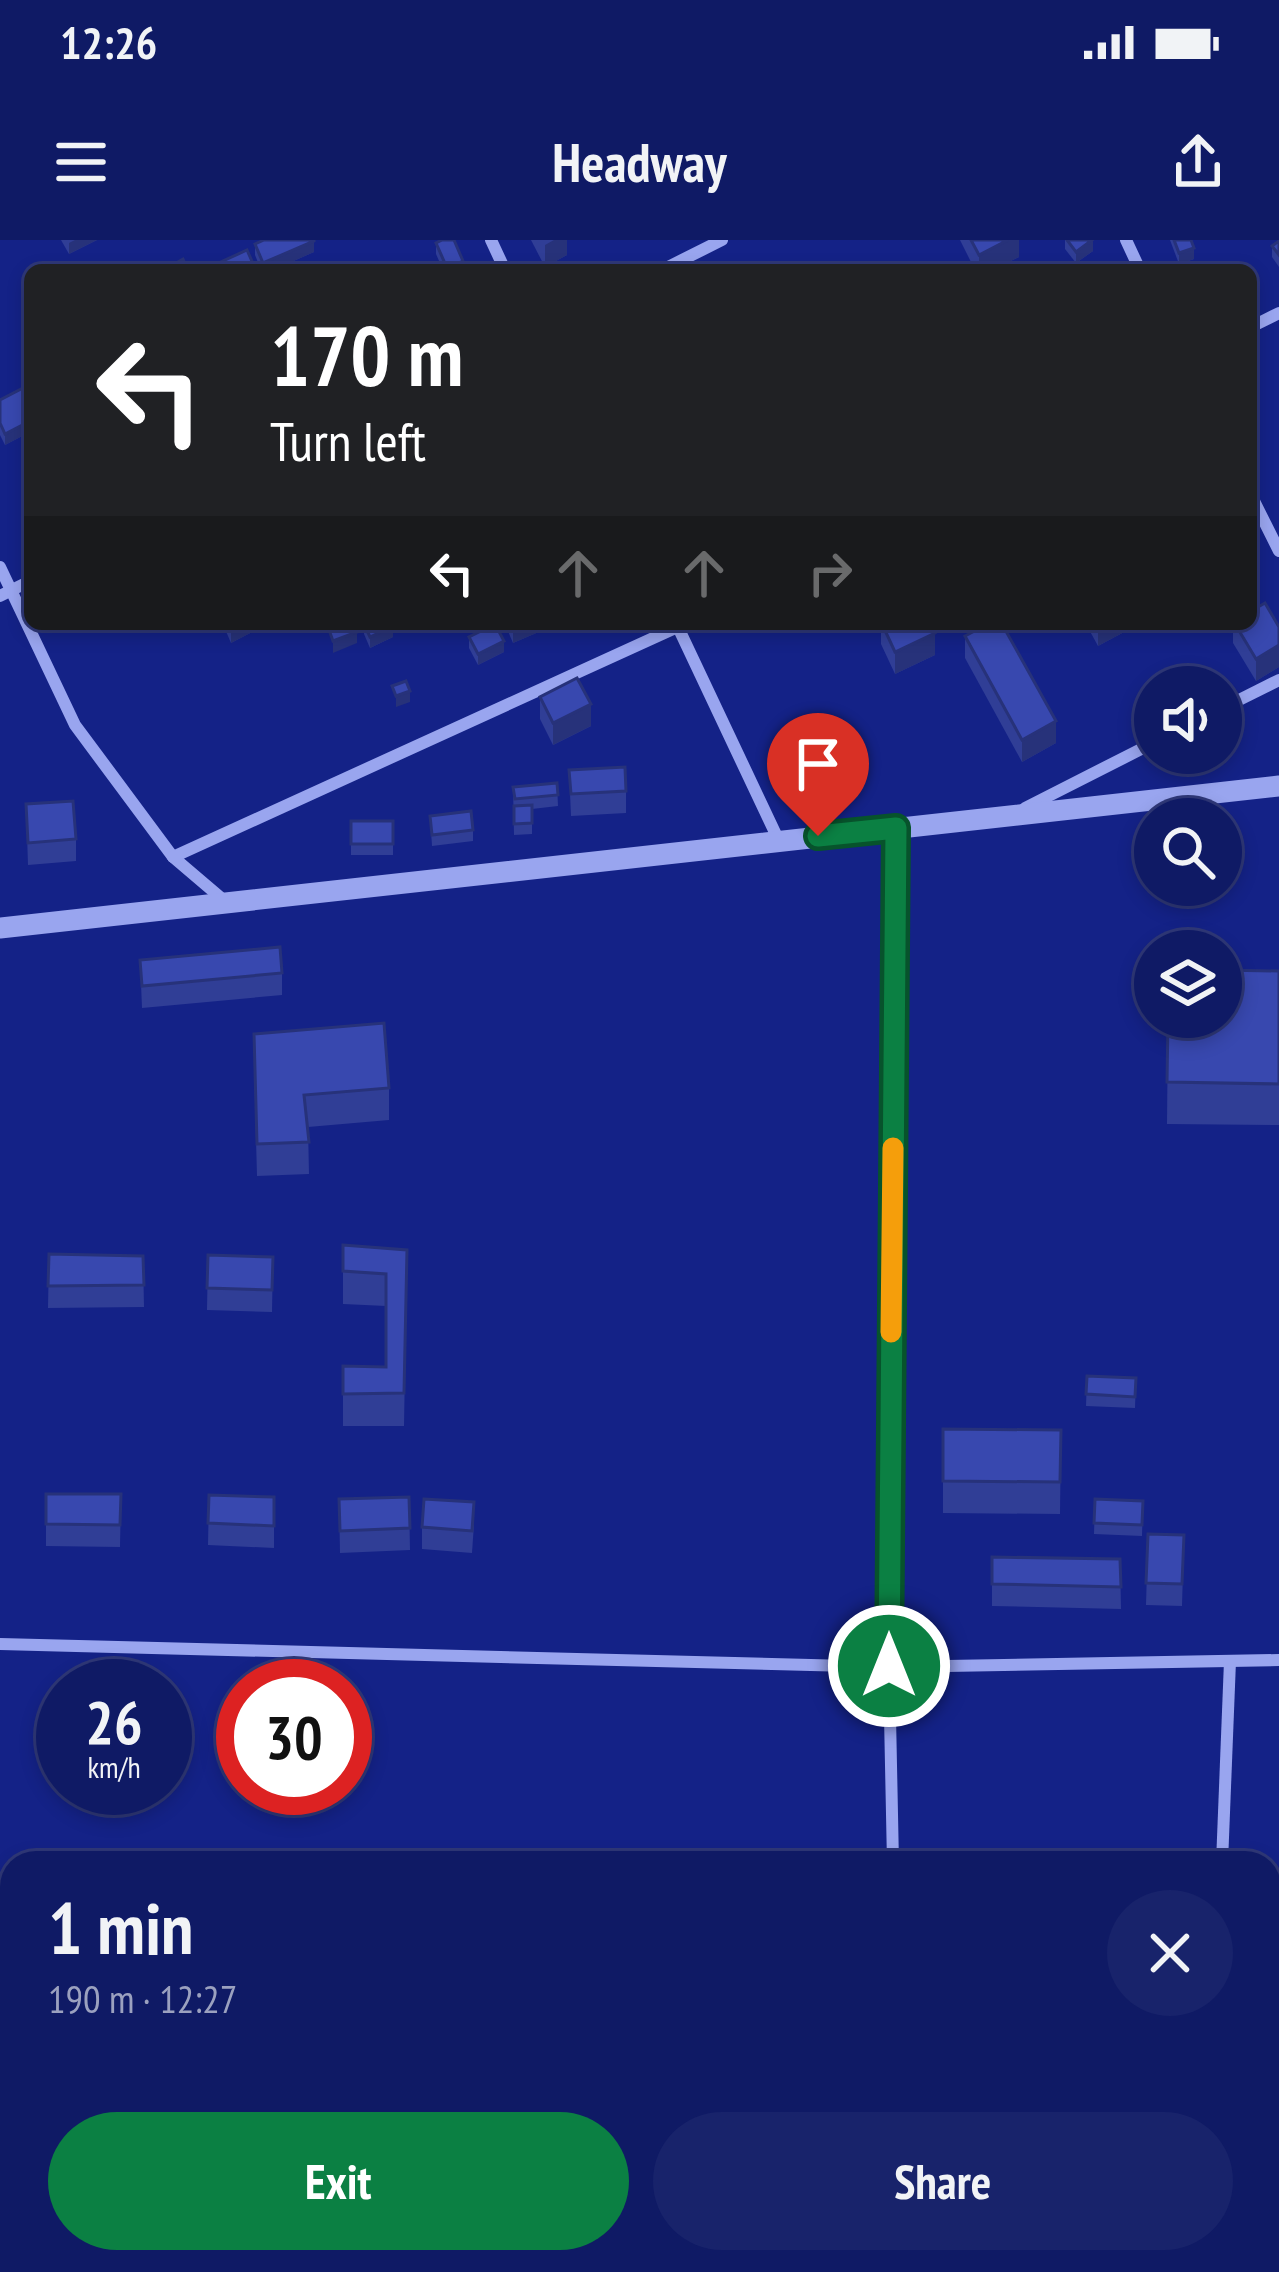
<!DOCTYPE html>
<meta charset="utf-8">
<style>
body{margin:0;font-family:"PT Sans Narrow",sans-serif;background:#18236b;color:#f1f3f6;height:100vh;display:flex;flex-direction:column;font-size:45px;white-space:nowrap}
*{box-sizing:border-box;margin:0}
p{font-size:39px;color:#9ba1bf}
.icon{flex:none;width:66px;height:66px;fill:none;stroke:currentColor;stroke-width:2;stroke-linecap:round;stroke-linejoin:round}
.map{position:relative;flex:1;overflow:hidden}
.side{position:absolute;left:0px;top:1611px;width:1281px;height:423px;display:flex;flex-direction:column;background:#0f1a65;border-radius:36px 36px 0 0;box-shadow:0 6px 18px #0003,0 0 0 3px #2f3879}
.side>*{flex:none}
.hud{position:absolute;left:24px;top:24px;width:1233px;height:366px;border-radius:18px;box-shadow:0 6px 18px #0003,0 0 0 3px #2f3879;background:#202124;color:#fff;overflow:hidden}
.buttons{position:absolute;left:1134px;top:426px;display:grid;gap:24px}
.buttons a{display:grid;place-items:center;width:108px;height:108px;border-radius:50%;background:#0f1a65;box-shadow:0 6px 18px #0003,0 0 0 3px #2f3879;font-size:60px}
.speed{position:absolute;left:36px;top:1419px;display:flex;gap:24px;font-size:60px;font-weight:700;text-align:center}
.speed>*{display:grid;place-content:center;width:156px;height:156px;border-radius:50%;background:#0f1a65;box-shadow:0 6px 18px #0003,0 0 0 3px #2f3879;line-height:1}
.speed small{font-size:30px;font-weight:400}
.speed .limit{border:18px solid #d22;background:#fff;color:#111}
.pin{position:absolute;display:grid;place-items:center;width:102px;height:102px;color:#fff;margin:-123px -51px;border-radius:50% 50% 50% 0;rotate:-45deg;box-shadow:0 0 12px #0007}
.pin .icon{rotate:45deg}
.me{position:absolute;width:132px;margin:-66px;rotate:0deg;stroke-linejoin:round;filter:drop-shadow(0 0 9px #0008)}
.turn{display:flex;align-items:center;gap:42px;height:252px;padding:0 48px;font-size:54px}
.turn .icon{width:156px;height:156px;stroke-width:2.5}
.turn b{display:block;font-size:84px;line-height:102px}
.lanes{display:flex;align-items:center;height:114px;padding:0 48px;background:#0003;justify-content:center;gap:60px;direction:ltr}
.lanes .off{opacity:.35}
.round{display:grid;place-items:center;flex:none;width:126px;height:126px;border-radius:63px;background:#18236b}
.headline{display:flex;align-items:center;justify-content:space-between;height:204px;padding:0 48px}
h1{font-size:72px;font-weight:700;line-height:90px}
.button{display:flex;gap:24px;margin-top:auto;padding:24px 48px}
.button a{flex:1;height:138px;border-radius:72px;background:#0b8043;color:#fff;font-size:48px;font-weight:700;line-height:138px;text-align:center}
.button a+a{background:#18236b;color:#f1f3f6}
.status{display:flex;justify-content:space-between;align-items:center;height:84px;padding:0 60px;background:#0f1a65;direction:ltr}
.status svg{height:33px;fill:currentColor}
header{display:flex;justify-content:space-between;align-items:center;height:156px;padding:0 48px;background:#0f1a65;font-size:54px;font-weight:700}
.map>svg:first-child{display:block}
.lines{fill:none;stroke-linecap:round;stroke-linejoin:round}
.minor{stroke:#99a5ef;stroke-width:12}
.tertiary{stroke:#99a5ef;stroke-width:21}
.wall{fill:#303e96}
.shaded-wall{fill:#27327a}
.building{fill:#3848af;stroke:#27327a;stroke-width:3}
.route-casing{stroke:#07532c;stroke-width:30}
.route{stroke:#0b8043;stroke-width:21}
.slow{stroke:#f59e0b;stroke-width:21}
</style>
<div class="status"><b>12:26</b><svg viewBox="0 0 49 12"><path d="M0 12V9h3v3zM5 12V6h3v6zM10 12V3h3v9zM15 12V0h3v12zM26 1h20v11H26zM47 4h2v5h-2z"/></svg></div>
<header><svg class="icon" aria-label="menu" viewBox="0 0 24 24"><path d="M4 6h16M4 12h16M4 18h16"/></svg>Headway<svg class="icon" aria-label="share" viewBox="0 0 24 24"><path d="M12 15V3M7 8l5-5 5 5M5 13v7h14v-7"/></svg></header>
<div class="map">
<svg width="1279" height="2032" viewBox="0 0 1279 2032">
<rect width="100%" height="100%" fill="#142287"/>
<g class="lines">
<g class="minor">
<path d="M491 0 505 30"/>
<path d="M1126 0 1140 30"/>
<path d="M662 30 722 0"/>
<path d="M1251 87 1279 73"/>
<path d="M1251 255 1279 311"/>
<path d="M0 327 75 485 173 617 227 663"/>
<path d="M0 356 30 341"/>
<path d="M677 385 779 601"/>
<path d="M1221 469 1279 440"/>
<path d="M1025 568 1155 502"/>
<path d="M173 617 684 384"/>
<path d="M0 1404 889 1427 1279 1420"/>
<path d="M893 1623 889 1427 895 588"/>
<path d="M1222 1623 1230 1421"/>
<path d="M901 2022V2032"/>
<path d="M1204 2032 1205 2022"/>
</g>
<path class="tertiary" d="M0 688 1279 546"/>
</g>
<g class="wall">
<path d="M61 0H97L69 14Z"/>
<path d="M531 0H567V15L545 27Z"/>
<path d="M960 0H1019V17L992 30H975Z"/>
<path d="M1065 0H1093V11L1076 23 1065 9Z"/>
<path d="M1170 0H1191L1194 19 1179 24Z"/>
<path d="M1279 1V27L1272 17V6Z"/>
<path d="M436 3 463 30H443L436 14Z"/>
<path d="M255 4 314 12 273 30H261L255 15Z"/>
<path d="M30 83V112L27 106V84Z"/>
<path d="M0 160 30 161V192L5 205 0 195Z"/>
<path d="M225 384H256V390L231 403 225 389Z"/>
<path d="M364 384 393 397 370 408 364 394Z"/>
<path d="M505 384H548V388L513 403Z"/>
<path d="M881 384 935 415 895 434 881 404Z"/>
<path d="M1086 384H1126V391L1098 406Z"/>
<path d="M1233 384 1279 387V427L1256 441 1233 403Z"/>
<path d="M965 396 1056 503 1022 522 965 418Z"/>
<path d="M469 397 504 412 478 425 469 408Z"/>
<path d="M540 457 591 486 553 505 540 479Z"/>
<path d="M569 530 626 551V573L571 576Z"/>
<path d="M557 543 558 566 532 569V594L514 595 513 547Z"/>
<path d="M26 564 76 599V621L28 625Z"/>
<path d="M430 576 473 590V601L432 606Z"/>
<rect x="351" y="581" width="42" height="34"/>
<path d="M140 720 282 733V755L142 768Z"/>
<path d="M1279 731V885L1167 884 1168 777Z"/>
<path d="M254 826 389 848V880L308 887 309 934 257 936Z"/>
<path d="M343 1005 407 1010 404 1186H343V1126L386 1127V1066L343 1064Z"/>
<path d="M49 1014 143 1016 144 1067 48 1068Z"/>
<path d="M208 1015 273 1017 272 1072 207 1070Z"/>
<path d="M1087 1136 1136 1138 1135 1168 1086 1166Z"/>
<path d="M943 1189 1061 1190 1060 1274 943 1273Z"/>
<path d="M46 1254H121L120 1307 46 1306Z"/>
<path d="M209 1255 274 1257V1308L208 1305Z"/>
<path d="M409 1257 410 1310 340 1313 339 1259Z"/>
<path d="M1095 1259 1143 1261 1142 1296 1094 1294Z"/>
<path d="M474 1284 472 1313 422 1309V1287Z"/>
<path d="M1148 1294 1184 1295 1182 1366 1146 1365Z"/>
<path d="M992 1317 1120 1319 1121 1369 992 1366Z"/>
<rect x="0" y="1906" width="12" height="96"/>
</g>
<g class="shaded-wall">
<path d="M75 0H97L69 14V3Z"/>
<path d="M554 0H567V15L545 27V5Z"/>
<path d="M1008 0H1019V17L992 30H979V15Z"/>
<path d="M1093 0V11L1076 23V12Z"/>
<path d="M314 1V12L273 30H263V23Z"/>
<path d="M1194 8V19L1179 24V13Z"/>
<path d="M463 21V30H447V28Z"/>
<path d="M30 181V192L5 205V194Z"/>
<path d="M246 384H256V390L231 403V391Z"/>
<path d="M470 384H490L470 393Z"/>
<path d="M513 384H548V388L513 403Z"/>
<path d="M1098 384H1126V391L1098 406Z"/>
<path d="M393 386V397L370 408V397Z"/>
<path d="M357 392V403L333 413V401Z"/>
<path d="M935 393V415L895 434V412Z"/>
<path d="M504 401V412L478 425V414Z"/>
<path d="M1279 405V427L1256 441V419Z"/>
<path d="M410 451V462L396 467V456Z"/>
<path d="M591 464V486L553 505V483Z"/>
<path d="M1056 481V503L1022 522V500Z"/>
</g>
<g class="building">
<path d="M264 0H314V1L263 23 255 4Z"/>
<path d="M442 0H454L463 21 447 28 436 3Z"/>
<path d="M971 0H1008L979 15Z"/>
<path d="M1067 0H1092L1076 12Z"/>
<path d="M1174 0H1191L1194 8 1179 13Z"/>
<path d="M1279 1V15L1272 6Z"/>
<path d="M247 10 255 28 249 30H203Z"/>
<path d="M183 19 188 30H171L169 27Z"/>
<path d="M23 148 30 161V181L5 194 0 183V160Z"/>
<path d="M1265 363 1279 387V405L1256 419 1235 384H1251V371Z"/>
<path d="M228 384H246L231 391Z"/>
<path d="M345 384H354L357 392 333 401 329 390Z"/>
<path d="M364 384H391L393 386 370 397Z"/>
<path d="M495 384 504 401 478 414 469 397Z"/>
<path d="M882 384H931L935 393 895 412Z"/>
<path d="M988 384H1002L1056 481 1022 500 965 396Z"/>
<path d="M577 438 591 464 553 483 540 457Z"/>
<path d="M406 441 410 451 396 456 392 446Z"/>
<path d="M625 527 626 551 571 554 569 530Z"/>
<path d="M557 543 558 555 515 559 513 547Z"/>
<path d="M73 561 76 599 28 603 26 564Z"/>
<path d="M532 565V583L514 584V566Z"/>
<path d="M471 571 473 590 432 595 430 576Z"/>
<rect x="351" y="581" width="42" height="23"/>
<path d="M280 707 282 733 142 746 140 720Z"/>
<path d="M1221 730 1279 731V844L1167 842 1168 777H1221Z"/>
<path d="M384 783 389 848 304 855 309 902 257 904 254 794Z"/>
<path d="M343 1005 407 1010 404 1153 343 1154V1126L386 1127V1034L343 1031Z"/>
<path d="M49 1014 143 1016 144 1045 48 1046Z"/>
<path d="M208 1015 273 1017 272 1050 207 1048Z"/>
<path d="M1087 1136 1136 1138 1135 1157 1086 1154Z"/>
<path d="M943 1189 1061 1190 1060 1242 943 1241Z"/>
<path d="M46 1254H121L120 1285 46 1284Z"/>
<path d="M209 1255 274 1257V1286L208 1283Z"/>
<path d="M409 1257 410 1288 340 1291 339 1259Z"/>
<path d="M424 1259 474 1262 472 1291 422 1287Z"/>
<path d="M1095 1259 1143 1261 1142 1285 1094 1283Z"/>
<path d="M1148 1294 1184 1295 1182 1344 1146 1343Z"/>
<path d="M992 1317 1120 1319 1121 1347 992 1344Z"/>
<path d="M0 1906H12V1970L0 1969Z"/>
</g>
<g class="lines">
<g class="route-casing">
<path id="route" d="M818 596 896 588 889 1426"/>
</g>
<use href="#route" class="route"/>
<path class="slow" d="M891 1092 893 908"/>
</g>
</svg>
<div class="buttons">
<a><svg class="icon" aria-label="sound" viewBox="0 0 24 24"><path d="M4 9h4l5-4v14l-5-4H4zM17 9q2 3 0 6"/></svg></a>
<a><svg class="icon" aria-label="search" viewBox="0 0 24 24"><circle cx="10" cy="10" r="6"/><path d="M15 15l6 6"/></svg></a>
<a><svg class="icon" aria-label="layers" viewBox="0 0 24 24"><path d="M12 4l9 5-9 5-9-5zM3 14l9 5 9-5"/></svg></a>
</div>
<div class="speed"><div>26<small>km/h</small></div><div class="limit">30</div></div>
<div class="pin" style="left:818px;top:596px;background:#d93025"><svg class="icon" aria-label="arrive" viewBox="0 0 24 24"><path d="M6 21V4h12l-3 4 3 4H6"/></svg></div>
<svg class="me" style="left:889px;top:1426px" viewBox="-20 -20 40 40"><circle r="17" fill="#0b8043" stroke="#fff" stroke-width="3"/><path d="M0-11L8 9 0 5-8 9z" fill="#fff"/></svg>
<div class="hud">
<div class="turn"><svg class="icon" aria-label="left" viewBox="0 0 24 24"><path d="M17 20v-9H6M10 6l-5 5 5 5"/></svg><div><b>170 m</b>Turn left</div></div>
<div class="lanes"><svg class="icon" aria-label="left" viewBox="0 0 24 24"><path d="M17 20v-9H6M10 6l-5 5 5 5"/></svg><svg class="icon off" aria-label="ahead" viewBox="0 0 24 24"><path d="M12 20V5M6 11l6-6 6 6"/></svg><svg class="icon off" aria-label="ahead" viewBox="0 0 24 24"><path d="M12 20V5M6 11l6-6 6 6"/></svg><svg class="icon off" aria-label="right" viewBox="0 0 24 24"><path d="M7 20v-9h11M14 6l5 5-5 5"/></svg></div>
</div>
<section class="side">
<div class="headline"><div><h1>1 min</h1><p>190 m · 12:27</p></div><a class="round"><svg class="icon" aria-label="close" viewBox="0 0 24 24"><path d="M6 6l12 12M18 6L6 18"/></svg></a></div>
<div class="button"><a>Exit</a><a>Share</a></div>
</section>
</div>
